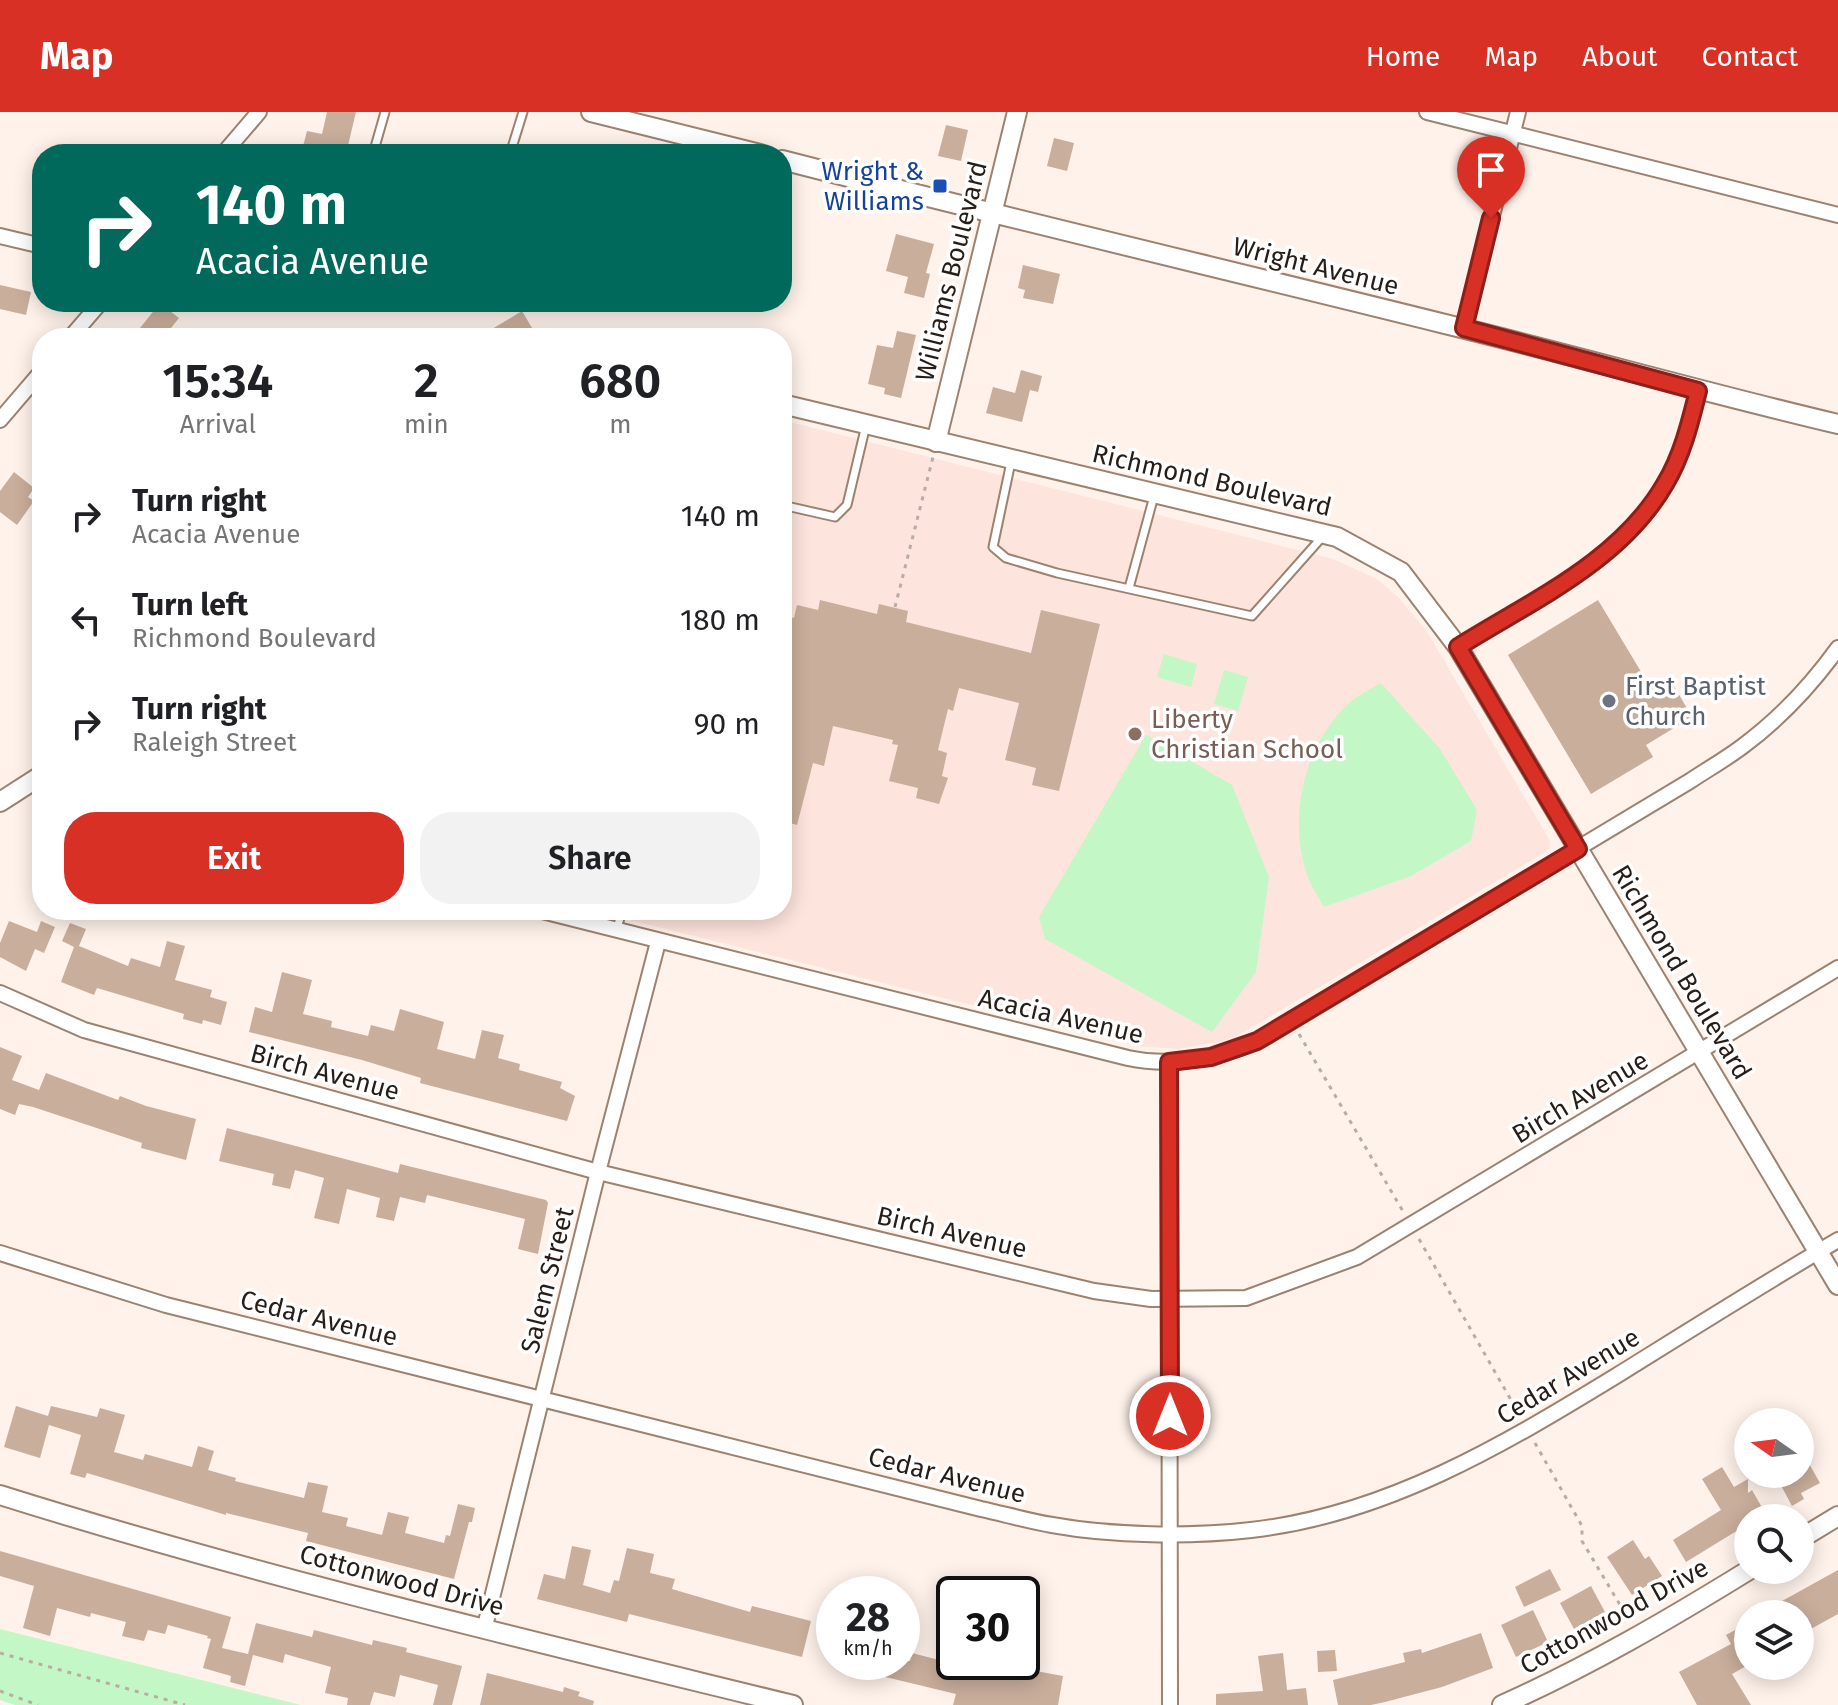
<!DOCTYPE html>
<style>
body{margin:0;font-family:"Fira Sans",sans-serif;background:#f2f2f2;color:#202124;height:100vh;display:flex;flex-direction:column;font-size:30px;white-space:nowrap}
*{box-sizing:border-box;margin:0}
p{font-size:26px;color:#757577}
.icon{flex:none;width:44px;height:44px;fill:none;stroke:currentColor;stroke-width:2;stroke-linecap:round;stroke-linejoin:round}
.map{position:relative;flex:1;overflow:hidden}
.drawer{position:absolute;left:32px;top:216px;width:760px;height:592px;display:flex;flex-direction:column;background:#fff;border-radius:32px;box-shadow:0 4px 20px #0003}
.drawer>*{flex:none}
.banner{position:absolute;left:32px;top:32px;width:760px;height:168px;border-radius:32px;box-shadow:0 4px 20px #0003;background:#00695c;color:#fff;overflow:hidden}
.needle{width:52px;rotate:284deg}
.tools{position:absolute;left:1734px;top:1296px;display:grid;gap:16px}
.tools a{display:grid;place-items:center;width:80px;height:80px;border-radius:50%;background:#fff;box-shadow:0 4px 20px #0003;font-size:40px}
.speed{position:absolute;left:816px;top:1464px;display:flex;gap:16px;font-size:40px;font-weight:700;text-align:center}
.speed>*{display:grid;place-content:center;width:104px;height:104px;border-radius:50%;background:#fff;box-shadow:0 4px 20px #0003;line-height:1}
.speed small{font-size:20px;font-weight:400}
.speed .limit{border:4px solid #111;border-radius:12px;background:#fff;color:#111}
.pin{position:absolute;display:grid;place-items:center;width:68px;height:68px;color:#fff;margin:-82px -34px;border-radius:50% 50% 50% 0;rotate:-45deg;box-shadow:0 0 8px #0007}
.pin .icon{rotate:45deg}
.me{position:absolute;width:88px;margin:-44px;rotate:0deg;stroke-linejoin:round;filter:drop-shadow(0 0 6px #0008)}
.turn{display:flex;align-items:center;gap:28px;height:168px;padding:0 32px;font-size:36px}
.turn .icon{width:104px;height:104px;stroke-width:2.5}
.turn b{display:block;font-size:56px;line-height:68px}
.eta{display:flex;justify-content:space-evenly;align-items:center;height:136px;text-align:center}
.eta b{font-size:48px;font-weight:600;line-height:56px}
.primary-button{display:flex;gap:16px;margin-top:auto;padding:16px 32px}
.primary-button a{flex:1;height:92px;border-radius:32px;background:#d93025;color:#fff;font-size:32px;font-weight:600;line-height:92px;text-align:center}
.primary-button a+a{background:#f2f2f2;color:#202124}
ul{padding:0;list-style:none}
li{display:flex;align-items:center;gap:24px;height:104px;padding:0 32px}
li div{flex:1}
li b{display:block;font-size:30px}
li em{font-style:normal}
header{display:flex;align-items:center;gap:48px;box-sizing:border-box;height:112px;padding:0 40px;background:#d93025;color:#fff}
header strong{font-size:38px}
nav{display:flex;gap:44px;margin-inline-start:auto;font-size:28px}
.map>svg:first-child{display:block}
.education{fill:#fde4dc}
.green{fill:#c4f7c6}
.building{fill:#c9ae9b}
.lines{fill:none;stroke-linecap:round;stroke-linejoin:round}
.service-casing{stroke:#9c8270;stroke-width:11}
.minor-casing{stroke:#9c8270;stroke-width:18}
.tertiary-casing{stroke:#9c8270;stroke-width:22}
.path{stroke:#b8aca5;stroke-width:3;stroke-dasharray:4 6;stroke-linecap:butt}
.service{stroke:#fff;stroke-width:7}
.minor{stroke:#fff;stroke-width:14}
.tertiary{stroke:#fff;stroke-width:18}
.route-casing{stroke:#8d1f18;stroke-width:20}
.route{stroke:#d93025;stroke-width:14}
.transit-dot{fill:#1a4fb4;stroke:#fff;stroke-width:3}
.worship-dot{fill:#6b7280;stroke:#fff;stroke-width:3}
.education-dot{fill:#8d6e63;stroke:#fff;stroke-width:3}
.labels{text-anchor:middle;stroke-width:7;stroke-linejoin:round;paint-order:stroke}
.transit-label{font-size:26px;fill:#164399;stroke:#fff;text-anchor:end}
.street-label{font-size:26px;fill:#271d16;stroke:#fff}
.worship-label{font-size:26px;fill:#5b616d;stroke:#fff;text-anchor:start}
.education-label{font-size:26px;fill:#785e54;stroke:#fff;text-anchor:start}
</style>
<header>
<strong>Map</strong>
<nav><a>Home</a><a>Map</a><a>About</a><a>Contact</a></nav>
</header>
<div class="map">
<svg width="1838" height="1593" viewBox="0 0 1838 1593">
<rect width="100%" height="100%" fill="#fef2ea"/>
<path class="education" d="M782 308 1333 447 1377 467 1398 485 1426 518 1549 727 1550 734 1547 739 1244 920 1223 929 1178 937 1137 934 589 798H782Z"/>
<g class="green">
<path d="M1164 542 1197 552 1191 575 1157 565Z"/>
<path d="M1224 558 1248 565 1238 599 1214 592Z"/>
<path d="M1381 571 1440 637 1477 698 1471 729 1411 764 1324 795C1319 786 1313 777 1309 768 1286 708 1303 629 1354 587 1362 581 1372 576 1381 571Z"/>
<path d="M1146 623 1232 673 1269 765 1256 860 1212 920 1045 827 1039 805Z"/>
<path d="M0 1517 301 1593H15L0 1588Z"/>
</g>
<g class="building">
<path d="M327 0H356L346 42H301L307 19 322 22Z"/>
<path d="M946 13 968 18 961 49 938 44Z"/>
<path d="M1054 26 1074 31 1067 59 1047 54Z"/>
<path d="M896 122 934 132 926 161 930 162 924 186 904 181 908 165 886 159Z"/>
<path d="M1023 153 1060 162 1053 192 1023 186 1025 178 1018 176Z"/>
<path d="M0 173 31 180 26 203 0 197Z"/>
<path d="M160 191 179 206 163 226H132Z"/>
<path d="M522 199 538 226H477Z"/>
<path d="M897 219 916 223 901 286 884 282 885 276 868 272 877 233 893 236Z"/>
<path d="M1021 258 1042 264 1038 280 1030 278 1022 310 986 301 993 275 1015 281Z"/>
<path d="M14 360 34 376 28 385 34 389 17 413 0 400V379Z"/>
<path d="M820 488 877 502 879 492 908 499 906 510 1031 541 1041 498 1100 512 1059 679 1032 673 1036 656 1005 648 1019 591 959 576 953 599 948 597 938 638 947 641 942 664 948 666 939 692 916 686 918 676 889 669 898 633 892 632 893 628 833 614 824 654 813 651 797 713 782 709V503L794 506 797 493 818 498Z"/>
<path d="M1598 488 1649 573 1670 567 1692 605 1646 633 1653 645 1591 682 1508 543Z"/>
<path d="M9 809 37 820 41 809 55 815 44 841 35 837 26 859 0 845V831Z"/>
<path d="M70 811 86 817 79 834 128 854 131 846 160 855 167 829 185 834 175 868 212 878 210 885 227 890 221 913 203 908 202 912 183 907 184 902 97 876 94 883 61 870 74 835 62 829Z"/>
<path d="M282 860 312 868 303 902 332 909 331 915 368 924 371 913 394 919 400 897 444 910 437 937 475 947 482 918 504 923 498 946 520 952 519 958 562 970 560 976 575 984 567 1009 420 971 421 966 362 948 249 920 255 895 272 900Z"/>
<path d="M0 935 22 944 12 968 39 978 46 961 118 988 120 984 146 994 196 1007 186 1048 141 1036 142 1031 33 995 19 992 15 1003 0 997Z"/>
<path d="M227 1016 398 1061 400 1052 546 1088 548 1091 538 1142 518 1137 525 1107 427 1083 425 1091 400 1085 394 1109 376 1105 380 1086 347 1077 339 1112 314 1106 324 1066 295 1058 290 1077 272 1073 274 1062 219 1049Z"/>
<path d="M16 1294 48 1304 51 1294 97 1305 100 1296 125 1303 114 1340 143 1348 145 1342 192 1355 198 1334 214 1339 208 1358 236 1366 235 1369 304 1386 308 1370 328 1374 322 1400 348 1406 346 1414 382 1423 388 1400 409 1405 405 1421 444 1431 446 1423 450 1424 458 1392 475 1396 472 1410H469L454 1467 306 1429 308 1421 226 1401V1403L87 1361 85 1366 70 1362 81 1323 49 1313 40 1346 4 1335Z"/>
<path d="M1800 1336 1820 1371 1801 1381 1804 1387 1792 1394 1775 1362H1800Z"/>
<path d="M1722 1355 1734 1375 1748 1367V1381L1752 1378 1768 1406H1748V1412L1686 1450 1673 1428 1721 1398 1702 1367Z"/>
<path d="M1633 1428 1645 1447 1649 1444 1662 1464 1632 1483 1607 1445Z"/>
<path d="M572 1434 591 1438 583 1473 610 1481 614 1468 619 1469 627 1436 654 1442 650 1461 675 1467 672 1477 750 1500 752 1494 811 1509 802 1545 629 1502 627 1510 537 1487 544 1462 565 1467Z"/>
<path d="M0 1439 231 1505 222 1536 248 1542 256 1511 312 1525 314 1518 372 1533 373 1528 407 1536 406 1540 462 1554 452 1593H433L438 1573 400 1563 395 1585 374 1580 370 1593H347L348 1586 325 1581 331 1555 285 1542 283 1551 253 1543 245 1574 230 1570 231 1564 203 1556 211 1527 207 1526 208 1524 168 1513 165 1522 148 1518 144 1529 122 1524 126 1510 91 1501 90 1505 57 1496 50 1524 23 1516 34 1474 0 1464Z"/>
<path d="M1550 1457 1561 1478 1524 1495 1515 1475Z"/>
<path d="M1838 1458V1502L1800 1523V1502H1780L1775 1493Z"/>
<path d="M1591 1474 1605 1500 1574 1517 1560 1491Z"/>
<path d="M1533 1498 1548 1530 1516 1545 1501 1513Z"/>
<path d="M1748 1511V1553L1732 1562 1751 1593H1697L1679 1560 1731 1532 1726 1523Z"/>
<path d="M1481 1521 1493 1556 1442 1575 1385 1590 1371 1593H1338L1333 1568 1405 1550 1403 1541 1421 1537 1422 1541Z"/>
<path d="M1335 1538 1337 1559 1318 1560 1317 1539Z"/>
<path d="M912 1541 939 1548 938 1555 989 1568 994 1550H1022V1542L1038 1546 1036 1559 1063 1564 1058 1593H953L956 1582 844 1555 845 1550 910 1549Z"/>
<path d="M1283 1541 1287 1578 1306 1576 1308 1593H1216V1582L1263 1579 1258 1544Z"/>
<path d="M487 1561 563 1580 564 1575 580 1580 578 1584 594 1589 593 1593H480Z"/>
</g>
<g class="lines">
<g class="service-casing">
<g id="service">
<path d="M231 31 244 42"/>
<path d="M373 42 385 0"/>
<path d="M510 42 523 0"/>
<path d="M1011 350 993 435 1006 446 1057 461 1252 504 1323 424"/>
<path d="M782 393 835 405 847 393 866 313"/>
<path d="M1129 476 1154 384"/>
<path d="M617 817 622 798"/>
</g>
</g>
<g class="minor-casing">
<g id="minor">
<path d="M1427 0 1838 103"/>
<path d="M223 42 259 0"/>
<path d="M0 124 42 134"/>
<path d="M1464 216 1518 0"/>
<path d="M70 226 101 190"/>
<path d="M0 308 42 259"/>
<path d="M1458 535C1531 490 1620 449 1665 372 1682 344 1690 311 1698 279"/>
<path d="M538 798 1128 946C1171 955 1217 947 1257 929L1690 669C1708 657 1726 647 1743 634 1778 608 1812 572 1838 536"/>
<path d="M0 881 84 918 598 1060 1094 1179 1151 1187 1246 1186 1357 1145 1838 856"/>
<path d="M1169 950 1170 1593"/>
<path d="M0 1141 166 1193 981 1397C1004 1402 1028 1409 1052 1413 1113 1424 1189 1425 1251 1418 1386 1403 1503 1333 1616 1264 1690 1218 1763 1172 1838 1128"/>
<path d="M484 1518 598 1060 658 830"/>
</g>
</g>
<g class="tertiary-casing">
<g id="tertiary">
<path d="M591 0 760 42"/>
<path d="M782 48C1003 105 1224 157 1445 212 1577 244 1706 281 1838 312"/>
<path d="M782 292 1337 425 1401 460 1458 535 1838 1173"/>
<path d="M936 330 1017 0"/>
<path d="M0 690 42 663"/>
<path d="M0 1383C261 1465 528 1528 793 1593"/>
<path d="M1800 1427 1838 1404"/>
<path d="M1502 1593C1589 1554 1668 1508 1749 1458"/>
</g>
</g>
<g class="path">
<path d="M895 495 933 345"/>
<path d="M1299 922 1404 1101"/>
<path d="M1419 1127 1519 1302"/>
<path d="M1535 1331 1582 1414V1429L1629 1508"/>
<path d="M0 1541 185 1593"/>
<path d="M0 1579 38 1593"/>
</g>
<use href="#service" class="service"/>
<use href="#minor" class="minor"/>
<use href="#tertiary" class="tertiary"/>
</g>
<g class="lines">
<g class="route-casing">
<path id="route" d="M1170 1304 1169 950 1211 945 1257 929 1578 737 1458 535C1531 489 1620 450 1665 372 1682 344 1690 311 1698 279L1464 216 1491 106"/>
</g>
<use href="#route" class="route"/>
</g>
<rect class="transit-dot" x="932" y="66" width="16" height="16" rx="4"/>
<circle class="worship-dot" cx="1609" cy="589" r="8"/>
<circle class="education-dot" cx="1135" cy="622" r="8"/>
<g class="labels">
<g class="transit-label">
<text x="924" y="68">Wright &amp;<tspan x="924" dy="30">Williams</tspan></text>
</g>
<g class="street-label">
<text transform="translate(1316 154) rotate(14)" y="9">Wright Avenue</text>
<text transform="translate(951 159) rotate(-76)" y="9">Williams Boulevard</text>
<text transform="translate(1212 368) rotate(13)" y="9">Richmond Boulevard</text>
<text transform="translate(1682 860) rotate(59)" y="9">Richmond Boulevard</text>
<text transform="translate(1061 904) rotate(13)" y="9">Acacia Avenue</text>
<text transform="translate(325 960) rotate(15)" y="9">Birch Avenue</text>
<text transform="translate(1580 985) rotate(-31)" y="9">Birch Avenue</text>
<text transform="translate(952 1120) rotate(13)" y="9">Birch Avenue</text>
<text transform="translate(547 1168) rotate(-76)" y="9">Salem Street</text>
<text transform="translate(319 1206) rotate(14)" y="9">Cedar Avenue</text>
<text transform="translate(1568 1264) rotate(-31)" y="9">Cedar Avenue</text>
<text transform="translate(947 1363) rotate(14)" y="9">Cedar Avenue</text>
<text transform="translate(402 1468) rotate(15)" y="9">Cottonwood Drive</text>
<text transform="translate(1614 1504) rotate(-29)" y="9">Cottonwood Drive</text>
</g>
<g class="worship-label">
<text x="1625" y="583">First Baptist<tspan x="1625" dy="30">Church</tspan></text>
</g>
<g class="education-label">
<text x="1151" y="616">Liberty<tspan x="1151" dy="30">Christian School</tspan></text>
</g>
</g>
</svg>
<div class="tools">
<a><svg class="needle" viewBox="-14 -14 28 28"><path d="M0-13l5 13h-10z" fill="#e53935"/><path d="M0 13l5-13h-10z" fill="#757577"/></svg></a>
<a><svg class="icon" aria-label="search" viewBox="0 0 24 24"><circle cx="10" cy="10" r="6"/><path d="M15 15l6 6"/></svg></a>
<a><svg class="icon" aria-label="layers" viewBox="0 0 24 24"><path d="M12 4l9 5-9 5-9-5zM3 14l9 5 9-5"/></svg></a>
</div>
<div class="speed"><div>28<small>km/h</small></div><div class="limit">30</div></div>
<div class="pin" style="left:1491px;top:106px;background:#d93025"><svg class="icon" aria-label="arrive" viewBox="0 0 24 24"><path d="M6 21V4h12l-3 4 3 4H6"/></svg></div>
<svg class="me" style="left:1170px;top:1304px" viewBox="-20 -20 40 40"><circle r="17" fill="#d93025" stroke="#fff" stroke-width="3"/><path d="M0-11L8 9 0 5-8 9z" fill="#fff"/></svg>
<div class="banner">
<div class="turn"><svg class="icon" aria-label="right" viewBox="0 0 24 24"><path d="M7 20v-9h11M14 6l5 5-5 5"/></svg><div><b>140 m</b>Acacia Avenue</div></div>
</div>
<section class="drawer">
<div class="eta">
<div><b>15:34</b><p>Arrival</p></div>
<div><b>2</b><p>min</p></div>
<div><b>680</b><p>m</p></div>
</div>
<ul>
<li><svg class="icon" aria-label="right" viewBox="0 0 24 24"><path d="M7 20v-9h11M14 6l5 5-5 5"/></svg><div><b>Turn right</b><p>Acacia Avenue</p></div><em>140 m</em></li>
<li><svg class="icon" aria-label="left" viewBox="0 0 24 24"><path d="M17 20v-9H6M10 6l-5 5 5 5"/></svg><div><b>Turn left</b><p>Richmond Boulevard</p></div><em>180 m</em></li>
<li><svg class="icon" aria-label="right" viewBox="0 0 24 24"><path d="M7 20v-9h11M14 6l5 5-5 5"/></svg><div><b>Turn right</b><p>Raleigh Street</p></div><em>90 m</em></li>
</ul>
<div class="primary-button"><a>Exit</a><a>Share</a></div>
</section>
</div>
